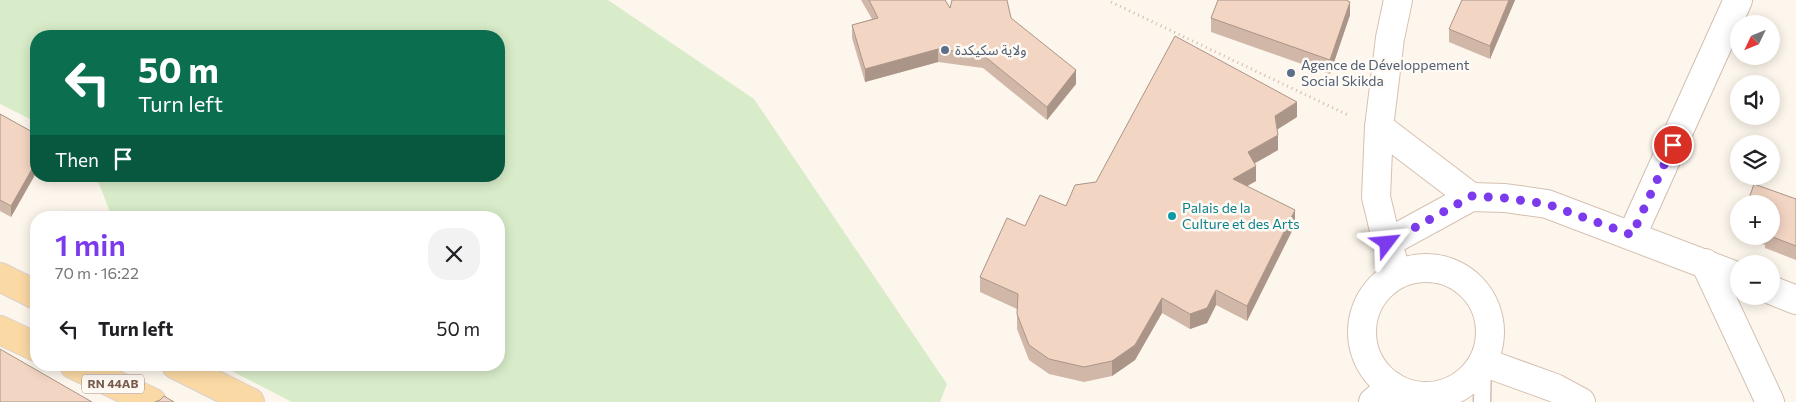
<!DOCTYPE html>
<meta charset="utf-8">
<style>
body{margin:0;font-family:Commissioner,"Noto Sans Arabic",sans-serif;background:#f2f2f2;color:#202124;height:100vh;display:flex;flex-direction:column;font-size:19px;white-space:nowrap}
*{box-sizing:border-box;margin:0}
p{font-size:16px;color:#757577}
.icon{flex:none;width:28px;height:28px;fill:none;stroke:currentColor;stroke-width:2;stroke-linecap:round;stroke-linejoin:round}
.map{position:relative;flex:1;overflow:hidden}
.drawer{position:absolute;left:30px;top:211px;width:475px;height:160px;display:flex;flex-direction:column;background:#fff;border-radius:20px;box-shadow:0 2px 12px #0003}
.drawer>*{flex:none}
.guide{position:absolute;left:30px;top:30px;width:475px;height:152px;border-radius:20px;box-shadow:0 2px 12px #0003;background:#0b6e4f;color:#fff;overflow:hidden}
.needle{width:32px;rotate:227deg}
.buttons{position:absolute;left:1730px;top:15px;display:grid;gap:10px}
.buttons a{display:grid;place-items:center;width:50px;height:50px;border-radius:50%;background:#fff;box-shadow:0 2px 12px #0003;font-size:25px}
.pin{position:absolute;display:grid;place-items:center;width:42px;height:42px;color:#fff;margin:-21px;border:2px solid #fff;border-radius:50%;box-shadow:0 1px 5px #0007}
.me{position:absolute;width:55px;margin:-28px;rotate:61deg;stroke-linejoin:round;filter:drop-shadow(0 0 4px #0008)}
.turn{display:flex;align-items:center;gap:18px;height:105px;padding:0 25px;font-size:22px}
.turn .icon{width:65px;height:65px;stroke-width:2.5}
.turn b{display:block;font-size:35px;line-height:42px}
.then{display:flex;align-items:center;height:48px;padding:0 25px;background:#0003;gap:10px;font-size:19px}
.round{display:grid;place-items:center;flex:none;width:52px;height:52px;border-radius:20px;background:#f2f2f2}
.overview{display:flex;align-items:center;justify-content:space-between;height:85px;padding:0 25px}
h1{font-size:30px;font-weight:600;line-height:38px;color:#7c3aed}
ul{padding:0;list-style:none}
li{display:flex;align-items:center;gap:15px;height:65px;padding:0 25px}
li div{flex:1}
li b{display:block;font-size:19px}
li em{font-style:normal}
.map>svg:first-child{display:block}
.green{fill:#d8ecc9}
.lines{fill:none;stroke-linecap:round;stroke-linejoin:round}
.service-casing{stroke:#d1beb0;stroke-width:19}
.minor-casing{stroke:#d1beb0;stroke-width:30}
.tertiary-casing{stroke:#d1beb0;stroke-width:30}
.secondary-casing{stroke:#d6c0b0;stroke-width:30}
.primary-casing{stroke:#dad1cd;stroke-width:30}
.path{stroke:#d9b8a5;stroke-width:3;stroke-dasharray:1 4;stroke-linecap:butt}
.service{stroke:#fff;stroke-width:16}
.minor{stroke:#fff;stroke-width:28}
.tertiary{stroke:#fff;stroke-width:28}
.secondary{stroke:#fff;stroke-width:28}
.primary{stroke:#fbd9a5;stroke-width:28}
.wall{fill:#d1b7a8}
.shaded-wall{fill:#aa9588}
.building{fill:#f3d5c3;stroke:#aa9588}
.route{stroke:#7c3aed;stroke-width:9;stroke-dasharray:0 16.2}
.service-dot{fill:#5c6f8a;stroke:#fffaf3;stroke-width:2}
.culture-dot{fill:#0f9aa8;stroke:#fffaf3;stroke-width:2}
.labels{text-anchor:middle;stroke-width:5;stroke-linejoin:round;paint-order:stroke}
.shield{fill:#fffaf3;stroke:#a28b7f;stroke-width:1}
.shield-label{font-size:12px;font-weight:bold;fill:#7a5c4d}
.service-label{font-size:14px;fill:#4e5e75;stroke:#fffaf3;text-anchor:start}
.culture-label{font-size:14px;fill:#0d838f;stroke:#fffaf3;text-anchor:start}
</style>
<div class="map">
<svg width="1796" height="402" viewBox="0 0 1796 402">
<rect width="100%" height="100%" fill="#fdf6ec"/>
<path class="green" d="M0 0H608L754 99 947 384 940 402H292L220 365H499V218L112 217 96 176H499V36H36V122L0 104Z"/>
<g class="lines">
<g class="service-casing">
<g id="service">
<path d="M1432 396 1434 402"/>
<path d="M1482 402 1483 362"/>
</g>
</g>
<g class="minor-casing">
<path id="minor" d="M1632 235 1738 0"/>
</g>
<g class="tertiary-casing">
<g id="tertiary">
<path d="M1705 263 1770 402"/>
<path d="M1373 402 1392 386"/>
</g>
</g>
<g class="secondary-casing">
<g id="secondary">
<path d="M1379 127 1471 197"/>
<path d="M1387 243 1471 197 1505 198 1547 204 1739 277"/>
<path d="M1393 260 1387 243 1376 197 1379 127 1390 38 1398 0"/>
<circle cx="1426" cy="332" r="64"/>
<path d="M1771 290 1796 300"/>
<path d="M1483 362 1555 388 1581 402"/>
</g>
</g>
<g class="primary-casing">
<g id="primary">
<path d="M0 277 36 295"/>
<path d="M0 330 36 347"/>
<path d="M74 365 152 402"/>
<path d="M176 365 250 402"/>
</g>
</g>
<path class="path" d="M1111 2 1348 115"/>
<use href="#service" class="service"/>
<use href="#minor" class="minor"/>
<use href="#tertiary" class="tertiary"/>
<use href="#secondary" class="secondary"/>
<use href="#primary" class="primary"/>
</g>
<g class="wall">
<path d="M861 0H945L950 8 1011 18 1076 84 1047 120 983 68 938 62 865 82 852 38V25L872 19Z"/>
<path d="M1515 0 1490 59 1449 42V29Z"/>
<path d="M1350 15 1330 74 1211 32V18Z"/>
<path d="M0 114 36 134V173L11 217 0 211Z"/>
<path d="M1297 117 1277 129 1278 150 1255 163 1256 181 1247 186 1295 225 1247 321 1216 305 1207 323 1190 329 1162 313 1135 360 1112 376 1084 382 1049 374 1029 360 1017 329V309L980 292V277L1025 226 1066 206 1096 182Z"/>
<path d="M1796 199V260L1765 248V245L1742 236H1771Z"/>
</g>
<g class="shaded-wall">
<path d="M1509 0H1515L1490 59V46Z"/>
<path d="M1350 2V15L1330 74V60Z"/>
<path d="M938 49V62L865 82V69Z"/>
<path d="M1076 70V84L1047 120V107Z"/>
<path d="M1297 102V117L1275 131V116Z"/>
<path d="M1278 135V150L1248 167V152Z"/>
<path d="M36 162V173L11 217V206Z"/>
<path d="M1256 166V181L1233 194V179Z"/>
<path d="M1295 210V225L1247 321V306Z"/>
<path d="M1216 290V305L1207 323 1190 329V314Z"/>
<path d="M1162 298V313L1135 360 1112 376V361Z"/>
</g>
<g class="building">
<path d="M869 0H945L950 8 952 0H1007L1011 18 1076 70 1047 107 983 55 938 49 865 69 852 25 878 18Z"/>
<path d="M1218 0H1346L1350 2 1330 60 1211 18Z"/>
<path d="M1462 0H1509L1490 46 1449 29Z"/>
<path d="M1175 36 1297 102 1275 116 1278 135 1248 152 1256 166 1233 179 1295 210 1247 306 1216 290 1207 308 1190 314 1162 298 1135 345 1112 361 1084 367 1049 359 1029 345 1017 314 1018 294 980 277 1007 218 1025 226 1040 195 1066 206 1075 185 1096 182Z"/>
<path d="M0 114 36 134V162L11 206 0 200Z"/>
<path d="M1754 184 1796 199V246L1770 236H1771V204H1747Z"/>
<path d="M0 349 92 402H0Z"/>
<path d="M164 396 174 402H155L160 400Z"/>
</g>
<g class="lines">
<path class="route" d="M1387 243 1472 196 1505 198 1547 204 1632 235 1673 145"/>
</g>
<g class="service-dot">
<circle cx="945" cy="50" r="5"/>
<circle cx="1291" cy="73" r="5"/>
</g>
<circle class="culture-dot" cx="1172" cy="216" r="5"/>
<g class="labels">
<rect class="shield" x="82" y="374.5" width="62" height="19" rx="4"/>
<g class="shield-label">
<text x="113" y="388">RN 44AB</text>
</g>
<g class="service-label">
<text x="955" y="55">ولاية سكيكدة</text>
<text x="1301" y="70">Agence de Développement<tspan x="1301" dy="16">Social Skikda</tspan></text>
</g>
<g class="culture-label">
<text x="1182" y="213">Palais de la<tspan x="1182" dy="16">Culture et des Arts</tspan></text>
</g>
</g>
</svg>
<div class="buttons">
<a><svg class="needle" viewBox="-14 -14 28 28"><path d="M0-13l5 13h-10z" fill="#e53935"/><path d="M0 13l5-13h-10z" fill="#757577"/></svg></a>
<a><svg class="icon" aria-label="sound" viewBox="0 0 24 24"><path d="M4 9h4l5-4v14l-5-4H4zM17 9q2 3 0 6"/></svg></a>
<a><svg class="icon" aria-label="layers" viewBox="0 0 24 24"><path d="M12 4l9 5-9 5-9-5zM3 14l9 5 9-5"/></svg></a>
<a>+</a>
<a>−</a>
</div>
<div class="pin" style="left:1673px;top:145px;background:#d93025"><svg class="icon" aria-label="arrive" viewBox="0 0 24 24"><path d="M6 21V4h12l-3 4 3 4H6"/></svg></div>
<svg class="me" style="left:1387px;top:243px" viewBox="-20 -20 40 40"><path d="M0-17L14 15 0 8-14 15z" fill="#7c3aed" stroke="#fff" stroke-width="4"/></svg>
<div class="guide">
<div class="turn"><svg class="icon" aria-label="left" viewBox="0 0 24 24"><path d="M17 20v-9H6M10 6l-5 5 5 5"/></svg><div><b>50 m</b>Turn left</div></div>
<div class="then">Then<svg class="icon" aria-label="arrive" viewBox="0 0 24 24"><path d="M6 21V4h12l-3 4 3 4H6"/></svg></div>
</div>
<section class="drawer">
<div class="overview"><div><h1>1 min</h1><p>70 m · 16:22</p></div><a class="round"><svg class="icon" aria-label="close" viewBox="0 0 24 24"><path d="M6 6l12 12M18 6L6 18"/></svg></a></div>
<ul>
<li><svg class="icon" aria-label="left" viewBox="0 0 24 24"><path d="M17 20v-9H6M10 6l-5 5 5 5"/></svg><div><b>Turn left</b></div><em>50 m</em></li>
</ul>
</section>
</div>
